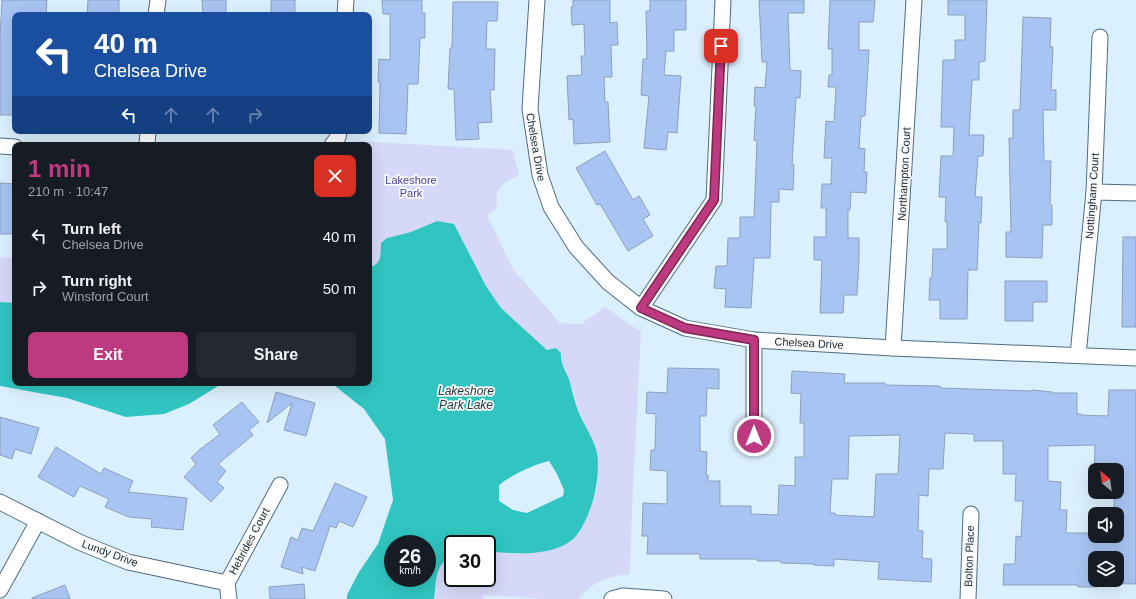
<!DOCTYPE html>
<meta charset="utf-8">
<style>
body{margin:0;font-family:Arial,sans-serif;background:#242831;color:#f1f3f6;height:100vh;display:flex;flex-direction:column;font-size:15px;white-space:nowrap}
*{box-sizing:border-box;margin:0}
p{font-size:13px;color:#9ea1a6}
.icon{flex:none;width:22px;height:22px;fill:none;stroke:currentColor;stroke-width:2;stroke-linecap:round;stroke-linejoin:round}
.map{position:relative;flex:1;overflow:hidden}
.details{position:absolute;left:12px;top:142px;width:360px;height:244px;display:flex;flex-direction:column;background:#171b24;border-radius:8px;box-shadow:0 4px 16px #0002}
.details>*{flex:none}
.banner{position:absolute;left:12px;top:12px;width:360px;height:122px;border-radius:8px;box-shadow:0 4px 16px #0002;background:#1a4fa0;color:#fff;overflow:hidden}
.needle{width:26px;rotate:331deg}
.buttons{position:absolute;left:1088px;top:463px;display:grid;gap:8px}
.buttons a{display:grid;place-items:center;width:36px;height:36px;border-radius:8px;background:#171b24;box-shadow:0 4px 16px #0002;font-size:20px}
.speed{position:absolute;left:384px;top:535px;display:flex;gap:8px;font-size:20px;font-weight:700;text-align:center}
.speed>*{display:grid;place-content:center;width:52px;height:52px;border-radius:50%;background:#171b24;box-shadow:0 4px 16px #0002;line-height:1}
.speed small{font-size:10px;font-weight:400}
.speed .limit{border:2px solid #111;border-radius:6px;background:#fff;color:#111}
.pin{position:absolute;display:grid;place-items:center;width:34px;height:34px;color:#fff;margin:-17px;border-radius:8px;box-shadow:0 2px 6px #0006}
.me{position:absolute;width:44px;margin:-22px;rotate:0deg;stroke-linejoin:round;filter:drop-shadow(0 0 3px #0008)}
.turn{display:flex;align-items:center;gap:14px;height:84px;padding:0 16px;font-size:18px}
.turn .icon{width:52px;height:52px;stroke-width:2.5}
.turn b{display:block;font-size:28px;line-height:34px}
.lanes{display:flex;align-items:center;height:38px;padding:0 16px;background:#0003;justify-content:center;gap:20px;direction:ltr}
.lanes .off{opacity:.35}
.round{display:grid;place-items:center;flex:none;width:42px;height:42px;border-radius:8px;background:#242831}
.summary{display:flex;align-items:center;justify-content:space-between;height:68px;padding:0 16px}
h1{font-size:24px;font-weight:600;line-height:30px;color:#bd3a81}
.primary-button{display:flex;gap:8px;margin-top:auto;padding:8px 16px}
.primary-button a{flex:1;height:46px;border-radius:8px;background:#bd3a81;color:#fff;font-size:16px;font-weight:600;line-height:46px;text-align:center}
.primary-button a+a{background:#242831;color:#f1f3f6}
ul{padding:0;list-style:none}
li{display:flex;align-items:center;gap:12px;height:52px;padding:0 16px}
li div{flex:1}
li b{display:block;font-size:15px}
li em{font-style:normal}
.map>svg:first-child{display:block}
.green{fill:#d6d8f8}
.water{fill:#30c5c0;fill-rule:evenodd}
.building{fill:#a8c4f2;stroke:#8d9fbd;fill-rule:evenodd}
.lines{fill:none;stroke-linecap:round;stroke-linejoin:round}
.minor-casing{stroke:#4d6c80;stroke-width:17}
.minor{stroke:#fff;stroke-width:15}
.route-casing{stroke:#7b2654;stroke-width:10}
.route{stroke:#bd3a81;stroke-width:7}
.labels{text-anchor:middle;stroke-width:3.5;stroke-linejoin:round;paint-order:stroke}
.street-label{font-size:11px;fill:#202e37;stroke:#fafafa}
.park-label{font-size:11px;fill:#4940a0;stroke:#fafafa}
.water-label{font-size:12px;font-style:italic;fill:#233b3a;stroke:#fafafa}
</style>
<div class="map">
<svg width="1136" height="599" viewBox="0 0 1136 599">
<rect width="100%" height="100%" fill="#dbf0fe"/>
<g class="green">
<path d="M359 141 513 150 519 175C503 184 494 187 497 208L487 215 513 269 560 323 581 324 605 307 641 332 632 508 630 574C607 577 594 580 579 599H543L483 595V599H434C436 578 434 568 452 554L453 578H487V551L514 554 547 550 578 534 592 506 597 487V465L596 449 577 408 573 391 567 373 561 361V353L556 348 547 350 501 308 486 286 454 224 436 221 432 223 411 232 387 238 381 245V255L378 263 369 267V145H357Z"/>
<path d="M0 257 15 258V303L0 302Z"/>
</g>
<g class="water">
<path d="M437 221 454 224 486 286 501 308 547 350 556 348 561 353C560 363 565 369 569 379 572 389 574 400 578 411 583 423 592 436 596 449 600 462 597 484 594 497 591 509 582 532 572 540 551 557 512 554 487 551V544H453V553C434 567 437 578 434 599H347V595L359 572 378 544 393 500 385 439 364 409 335 386 329 383H369V267C383 264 380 254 381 243L387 238 411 232ZM549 461 557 474 564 490 563 496 527 513 513 510 499 501V485C514 474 530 466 549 461ZM393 544H427V578H393Z"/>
<path d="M0 302 15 303V383H223L189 404 164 414 126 417 67 398 0 386Z"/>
</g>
<g class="building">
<path d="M2 0H47L46 15H15V115H0V39Z"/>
<path d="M88 0H119V15H87Z"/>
<path d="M202 0H226V15H203Z"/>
<rect x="271" y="0" width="24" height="15"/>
<path d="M382 0H422V13H425V38H420L418 84H408L406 134 379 133 380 82H378L379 59 390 60V14H383Z"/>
<path d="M573 0H610V23L617 22 618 45H611L612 77H604L605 102H608L610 142 574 144 573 119 569 120 567 76 582 75 581 56H585L584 24 572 25 571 7H573Z"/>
<path d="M650 0H686V30H674V51H666L664 75 681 76 677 133 668 132 666 150 644 148 649 96 641 95 643 59H647L646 11H650Z"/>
<path d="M759 0H804V13H788L790 70 801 71 800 98 796 97 792 164 794 165 793 190 779 189V202H771L770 258H754L751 308 725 307 726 289 714 288 716 266H727L728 238H740V217H754L757 141 754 140 756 106H754L755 87 765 88 767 62H762Z"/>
<path d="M830 0H875L873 22H859V50H869L865 116H861L859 148 865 149 864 172H867L866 193 851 192 850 210H848V238H859V260L857 295H844L843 313H820L822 260H814V237H826V208H821L822 184H831L832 158H824L826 121 834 122 836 87H828L829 75H832V49H828Z"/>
<path d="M948 0H987L985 61 979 62V80H972L969 135H984L983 156H978L975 197H982L981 223 979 222 977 270H968L967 319H940V300H929L930 278H932L933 249H947V222H945L946 197H939L941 156H953L954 127H941L943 60H955V40H965V15H948Z"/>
<path d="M453 2H498L497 21H487L486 49H495L494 90H490L492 122 478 123 479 139 456 140 454 89H448L450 48H452Z"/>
<path d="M1023 17 1051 18 1050 47H1053L1051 90H1056V110H1043L1044 161H1051L1050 205H1052V225H1043L1042 258 1006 257V232H1011L1009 138H1013V110H1020Z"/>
<path d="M605 151 633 200 639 196 650 215 643 219 653 236 628 251 600 204 597 205 576 168Z"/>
<path d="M0 183 15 184V234H0Z"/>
<path d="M1123 237H1136V327H1122Z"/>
<path d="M1005 281H1047V302H1033V321H1005Z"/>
<path d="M668 368 719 369V389L707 388 706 416H700V451L707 452 706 475H708V481H720V506H751V514L778 515 779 485 795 486V457H804V423H800L801 394 791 393 792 371 845 374 844 383H885V385L940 386V388L1032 391V390L1052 392V393H1077V414H1081V415L1108 416 1109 390H1136V584L1098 583V587H1078V585H1003L1004 564H1015L1016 536 1021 537 1023 501H1015L1016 474H1003V441H974V434L945 433 943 469H929L928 496 919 495 918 530 923 531 922 558 932 559 931 582 878 579 879 562 834 559V566L814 565V564L781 563V561H757V559H700V554H647L648 536H642L643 503 667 504V471L650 470 651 450H655L656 414 646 413 647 392 667 393ZM900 435 898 474H876L874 517 835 515V513H830L832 479H848L849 436ZM1095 445 1094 493 1114 494V514H1117V536H1095V533H1066L1067 510H1060L1061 482 1048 481V446ZM1095 470H1117V492H1095ZM1095 558H1117V580H1095Z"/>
<path d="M276 392 315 403 306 436 284 430 292 403 267 423Z"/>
<path d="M242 402 259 422 249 430 253 435 218 464 226 471 217 482 224 488 211 502 184 477 196 464 191 458 201 448H202L220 434 213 425Z"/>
<path d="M0 417 39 428 31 454 15 449 12 459 0 455Z"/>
<path d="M56 447 101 474 104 468 133 481 128 492 187 498 183 530 151 527 152 519 129 517 105 507 109 499 80 486 74 497 38 477Z"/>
<path d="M335 483 367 497 353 527 339 521 336 528 330 526 315 571 302 567 303 574 281 567 291 537 298 540 302 528 313 531Z"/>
<path d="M304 584 305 599H270L269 587Z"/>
<path d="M65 585 70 599H32V598Z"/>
</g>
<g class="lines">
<g class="minor-casing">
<g id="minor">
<path d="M537 0 530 109 540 175 551 207 576 247 608 282 641 308 685 328 754 340 893 348 1136 358"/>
<path d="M156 15 158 0"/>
<path d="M345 15 346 0"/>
<path d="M147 145 148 131"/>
<path d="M332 145 338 137 339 131"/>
<path d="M0 146 15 147"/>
<path d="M1094 192 1136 193"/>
<path d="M641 308 714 200 723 0"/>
<path d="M754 340V436"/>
<path d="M893 348 914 0"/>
<path d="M1078 355 1094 192 1100 37"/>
<path d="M0 502 79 542 128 562 227 583"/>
<path d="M0 590 38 521"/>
<path d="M229 599 227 583 280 485"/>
<path d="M612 599 623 596 664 599"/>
<path d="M968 599 971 514"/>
</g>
</g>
<use href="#minor" class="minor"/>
</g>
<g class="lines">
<g class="route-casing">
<path id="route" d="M721 46 714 200 641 308 685 328 754 340V436"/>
</g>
<use href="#route" class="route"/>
</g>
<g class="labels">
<g class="street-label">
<text transform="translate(536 147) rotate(80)" y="4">Chelsea Drive</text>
<text transform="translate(904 174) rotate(-87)" y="4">Northampton Court</text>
<text transform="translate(1092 196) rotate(-86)" y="4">Nottingham Court</text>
<text transform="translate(809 343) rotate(3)" y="4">Chelsea Drive</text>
<text transform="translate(249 541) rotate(-62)" y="4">Hebrides Court</text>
<text transform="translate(110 553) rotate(20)" y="4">Lundy Drive</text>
<text transform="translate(969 556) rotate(-88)" y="4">Bolton Place</text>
</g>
<g class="park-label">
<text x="411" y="184">Lakeshore<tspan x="411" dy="13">Park</tspan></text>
</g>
<g class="water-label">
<text x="466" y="395">Lakeshore<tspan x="466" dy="14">Park Lake</tspan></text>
</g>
</g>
</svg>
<div class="buttons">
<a><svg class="needle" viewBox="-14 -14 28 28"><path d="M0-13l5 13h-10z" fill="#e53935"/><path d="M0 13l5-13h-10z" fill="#9ea1a6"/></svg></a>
<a><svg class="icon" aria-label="sound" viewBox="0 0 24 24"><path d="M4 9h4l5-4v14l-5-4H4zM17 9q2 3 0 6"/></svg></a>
<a><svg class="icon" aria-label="layers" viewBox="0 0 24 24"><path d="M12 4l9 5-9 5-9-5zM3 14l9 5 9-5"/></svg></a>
</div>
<div class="speed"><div>26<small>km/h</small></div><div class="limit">30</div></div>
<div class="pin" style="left:721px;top:46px;background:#d93025"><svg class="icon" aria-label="arrive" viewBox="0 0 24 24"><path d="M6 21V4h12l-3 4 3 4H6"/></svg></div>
<svg class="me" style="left:754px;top:436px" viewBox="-20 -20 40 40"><circle r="17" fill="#bd3a81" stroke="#fff" stroke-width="3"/><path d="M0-11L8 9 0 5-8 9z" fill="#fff"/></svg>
<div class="banner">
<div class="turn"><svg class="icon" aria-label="left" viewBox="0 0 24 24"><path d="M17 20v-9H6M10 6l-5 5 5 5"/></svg><div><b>40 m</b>Chelsea Drive</div></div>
<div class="lanes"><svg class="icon" aria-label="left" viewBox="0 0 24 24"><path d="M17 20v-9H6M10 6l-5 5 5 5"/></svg><svg class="icon off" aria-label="ahead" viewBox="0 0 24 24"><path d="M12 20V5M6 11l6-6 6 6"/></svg><svg class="icon off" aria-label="ahead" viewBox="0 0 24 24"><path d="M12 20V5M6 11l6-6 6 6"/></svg><svg class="icon off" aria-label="right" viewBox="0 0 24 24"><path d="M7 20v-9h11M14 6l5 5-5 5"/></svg></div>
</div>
<section class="details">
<div class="summary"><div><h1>1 min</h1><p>210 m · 10:47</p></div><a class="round" style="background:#d93025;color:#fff"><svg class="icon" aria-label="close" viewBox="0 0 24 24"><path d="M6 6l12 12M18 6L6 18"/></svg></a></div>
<ul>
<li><svg class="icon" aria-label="left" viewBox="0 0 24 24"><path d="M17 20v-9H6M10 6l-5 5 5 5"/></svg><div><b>Turn left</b><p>Chelsea Drive</p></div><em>40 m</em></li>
<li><svg class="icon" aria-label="right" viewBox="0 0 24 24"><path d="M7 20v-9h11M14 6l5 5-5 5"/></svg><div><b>Turn right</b><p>Winsford Court</p></div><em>50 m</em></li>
</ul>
<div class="primary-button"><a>Exit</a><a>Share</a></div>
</section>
</div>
